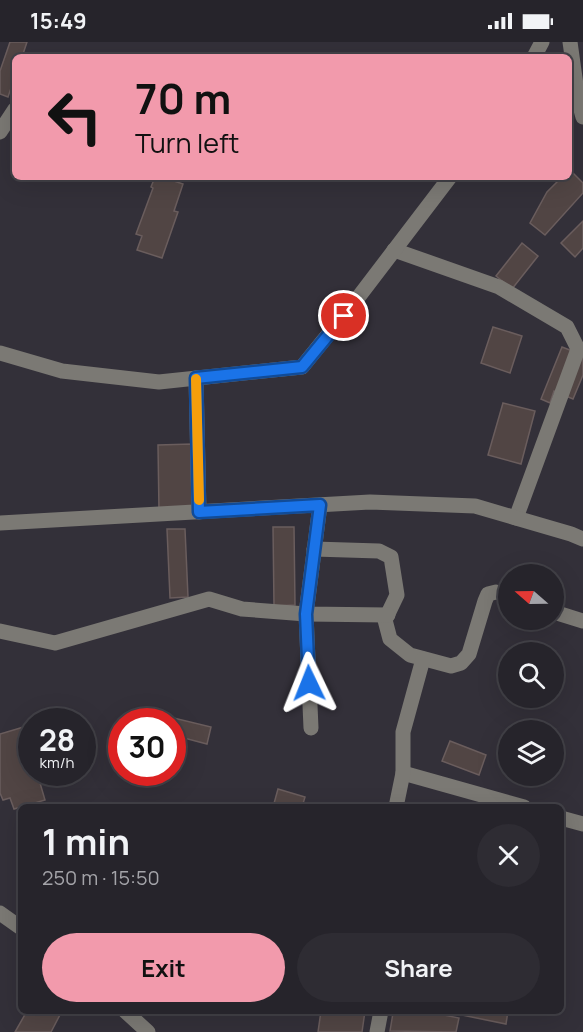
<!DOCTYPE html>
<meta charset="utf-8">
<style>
body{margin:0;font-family:Manrope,sans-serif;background:#2e2c33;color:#f1f3f6;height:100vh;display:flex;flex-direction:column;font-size:22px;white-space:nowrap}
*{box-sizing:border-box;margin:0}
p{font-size:20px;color:#a4a4a9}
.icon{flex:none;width:33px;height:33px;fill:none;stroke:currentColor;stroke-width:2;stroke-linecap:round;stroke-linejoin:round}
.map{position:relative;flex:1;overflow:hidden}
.details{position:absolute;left:18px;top:762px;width:546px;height:210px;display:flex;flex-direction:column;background:#26242b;border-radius:9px;box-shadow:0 6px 24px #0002,0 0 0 2px #424147}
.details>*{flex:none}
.hud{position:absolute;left:12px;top:12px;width:560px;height:126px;border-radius:9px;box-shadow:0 6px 24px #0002,0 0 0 2px #424147;background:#f29aac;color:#111;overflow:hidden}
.needle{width:39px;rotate:290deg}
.fabs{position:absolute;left:498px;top:522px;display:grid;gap:12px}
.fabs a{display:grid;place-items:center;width:66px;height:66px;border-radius:50%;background:#26242b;box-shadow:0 6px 24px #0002,0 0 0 2px #424147;font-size:30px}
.speed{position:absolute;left:18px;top:666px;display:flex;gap:12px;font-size:30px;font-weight:700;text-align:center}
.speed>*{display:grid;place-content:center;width:78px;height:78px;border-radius:50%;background:#26242b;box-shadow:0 6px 24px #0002,0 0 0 2px #424147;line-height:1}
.speed small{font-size:15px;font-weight:400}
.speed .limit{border:9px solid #d22;background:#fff;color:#111}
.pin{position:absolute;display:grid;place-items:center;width:51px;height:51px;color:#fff;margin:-26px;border:3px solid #fff;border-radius:50%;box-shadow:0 2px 6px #0007}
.me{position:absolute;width:66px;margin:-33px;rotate:358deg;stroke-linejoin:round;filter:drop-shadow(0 0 4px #0008)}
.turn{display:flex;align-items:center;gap:21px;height:126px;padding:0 24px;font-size:27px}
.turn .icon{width:78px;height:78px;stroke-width:2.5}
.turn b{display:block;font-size:42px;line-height:51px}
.round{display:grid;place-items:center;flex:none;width:63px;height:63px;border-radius:32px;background:#2e2c33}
.overview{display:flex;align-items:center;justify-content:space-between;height:102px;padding:0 24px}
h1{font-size:36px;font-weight:700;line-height:45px}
.cta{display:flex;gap:12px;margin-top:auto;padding:12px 24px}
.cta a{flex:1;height:69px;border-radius:36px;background:#f29aac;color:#111;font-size:24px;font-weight:700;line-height:69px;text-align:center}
.cta a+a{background:#2e2c33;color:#f1f3f6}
.status{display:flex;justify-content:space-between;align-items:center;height:42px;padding:0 30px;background:#26242b;direction:ltr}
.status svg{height:16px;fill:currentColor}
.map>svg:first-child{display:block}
.building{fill:#514544;stroke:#6a5d5d;stroke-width:1.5}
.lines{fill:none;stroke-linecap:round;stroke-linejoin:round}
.minor{stroke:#7b7974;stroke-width:15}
.route-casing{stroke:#114b97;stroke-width:15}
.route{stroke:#1a73e8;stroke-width:10}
.slow{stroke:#f59e0b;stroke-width:10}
</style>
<div class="status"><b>15:49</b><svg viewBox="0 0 49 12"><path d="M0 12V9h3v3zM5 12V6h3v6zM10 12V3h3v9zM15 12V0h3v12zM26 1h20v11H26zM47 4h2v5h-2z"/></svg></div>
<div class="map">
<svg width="583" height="990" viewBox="0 0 583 990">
<rect width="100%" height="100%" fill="#333039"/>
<g class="building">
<path d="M10 0H27L22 15H15V34L8 55 0 52V29Z"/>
<path d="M569 127 583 141V151L545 193 530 181 547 150 562 135H568Z"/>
<path d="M155 135H162L183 142 174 169 178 170 162 216 137 208 142 194 136 192 153 146 151 145Z"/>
<path d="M583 179V206L575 215 561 201Z"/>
<path d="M522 201 538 214 512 247 496 234Z"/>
<path d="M493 285 522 294 510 331 481 321Z"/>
<path d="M562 305 583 313V333L573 357 554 349 550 361 541 357Z"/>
<path d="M503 361 535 369 521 422 488 413Z"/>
<path d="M192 402 193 468 159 469 158 403Z"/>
<path d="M273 485H294L295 563 274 564Z"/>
<path d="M167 487H185L188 555 170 556Z"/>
<path d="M153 671 211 685 207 702 180 695V692L172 690V680H141L143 673 152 675Z"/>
<path d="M27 684 28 690 32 689V730H45L48 738 40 741 45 758 14 767 10 756 3 758 0 751V692Z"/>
<path d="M450 699 486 713 479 733 442 719Z"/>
<path d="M278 747 305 755 302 765H273Z"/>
<path d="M27 969H62L51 990H15Z"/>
<path d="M321 969H365L362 990H318Z"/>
<path d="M399 969H424L459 976 456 990 390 989 393 971 398 972Z"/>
<path d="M453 969H508L506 982 452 971Z"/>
</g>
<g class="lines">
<g class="minor">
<path d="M570 0 578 57 583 75"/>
<path d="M534 15 542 0"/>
<path d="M0 90 15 67"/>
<path d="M394 208 499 245 567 285 578 307 516 476"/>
<path d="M0 311 62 329 159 340 302 325 357 257 450 135"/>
<path d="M196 336 199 470"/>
<path d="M0 481 370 460 475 464 571 492 583 497"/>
<path d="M314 507 379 509 391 515 397 553 385 578 390 597 410 613 451 624 461 621 469 612 485 559 488 552 496 550 508 554"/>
<path d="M554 570 583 579"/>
<path d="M0 589 55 601 209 557 242 567 306 572 388 573"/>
<path d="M311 686 306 572 320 463"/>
<path d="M403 731 524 765"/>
<path d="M396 765 403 731V690L423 617"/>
<path d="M561 776 583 782"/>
<path d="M0 871 21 886"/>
<path d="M125 969 148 990"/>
<path d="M377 990 381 969"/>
</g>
</g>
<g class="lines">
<g class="route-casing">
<path id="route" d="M309 641 306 572 320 463 199 470 196 336 302 325 344 274"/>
</g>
<use href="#route" class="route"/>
<path class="slow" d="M196 337 199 458"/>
</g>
</svg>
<div class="fabs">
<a><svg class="needle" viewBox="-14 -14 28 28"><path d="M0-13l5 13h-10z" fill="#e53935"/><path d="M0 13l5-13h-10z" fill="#a4a4a9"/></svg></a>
<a><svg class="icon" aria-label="search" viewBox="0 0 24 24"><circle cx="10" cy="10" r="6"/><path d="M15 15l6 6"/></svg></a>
<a><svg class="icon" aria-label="layers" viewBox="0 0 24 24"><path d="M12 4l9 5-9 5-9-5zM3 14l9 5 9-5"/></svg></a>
</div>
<div class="speed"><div>28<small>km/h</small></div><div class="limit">30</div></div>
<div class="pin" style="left:344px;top:274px;background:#d93025"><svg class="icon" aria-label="arrive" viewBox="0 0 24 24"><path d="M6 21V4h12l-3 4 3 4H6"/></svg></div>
<svg class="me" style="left:309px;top:641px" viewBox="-20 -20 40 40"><path d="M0-17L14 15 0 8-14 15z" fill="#1a73e8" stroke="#fff" stroke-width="4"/></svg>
<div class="hud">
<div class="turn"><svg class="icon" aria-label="left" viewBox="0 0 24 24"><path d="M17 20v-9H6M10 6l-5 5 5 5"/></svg><div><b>70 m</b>Turn left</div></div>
</div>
<section class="details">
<div class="overview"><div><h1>1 min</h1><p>250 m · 15:50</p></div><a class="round"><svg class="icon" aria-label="close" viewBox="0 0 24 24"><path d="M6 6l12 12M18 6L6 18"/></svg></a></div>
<div class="cta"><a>Exit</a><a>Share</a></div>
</section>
</div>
